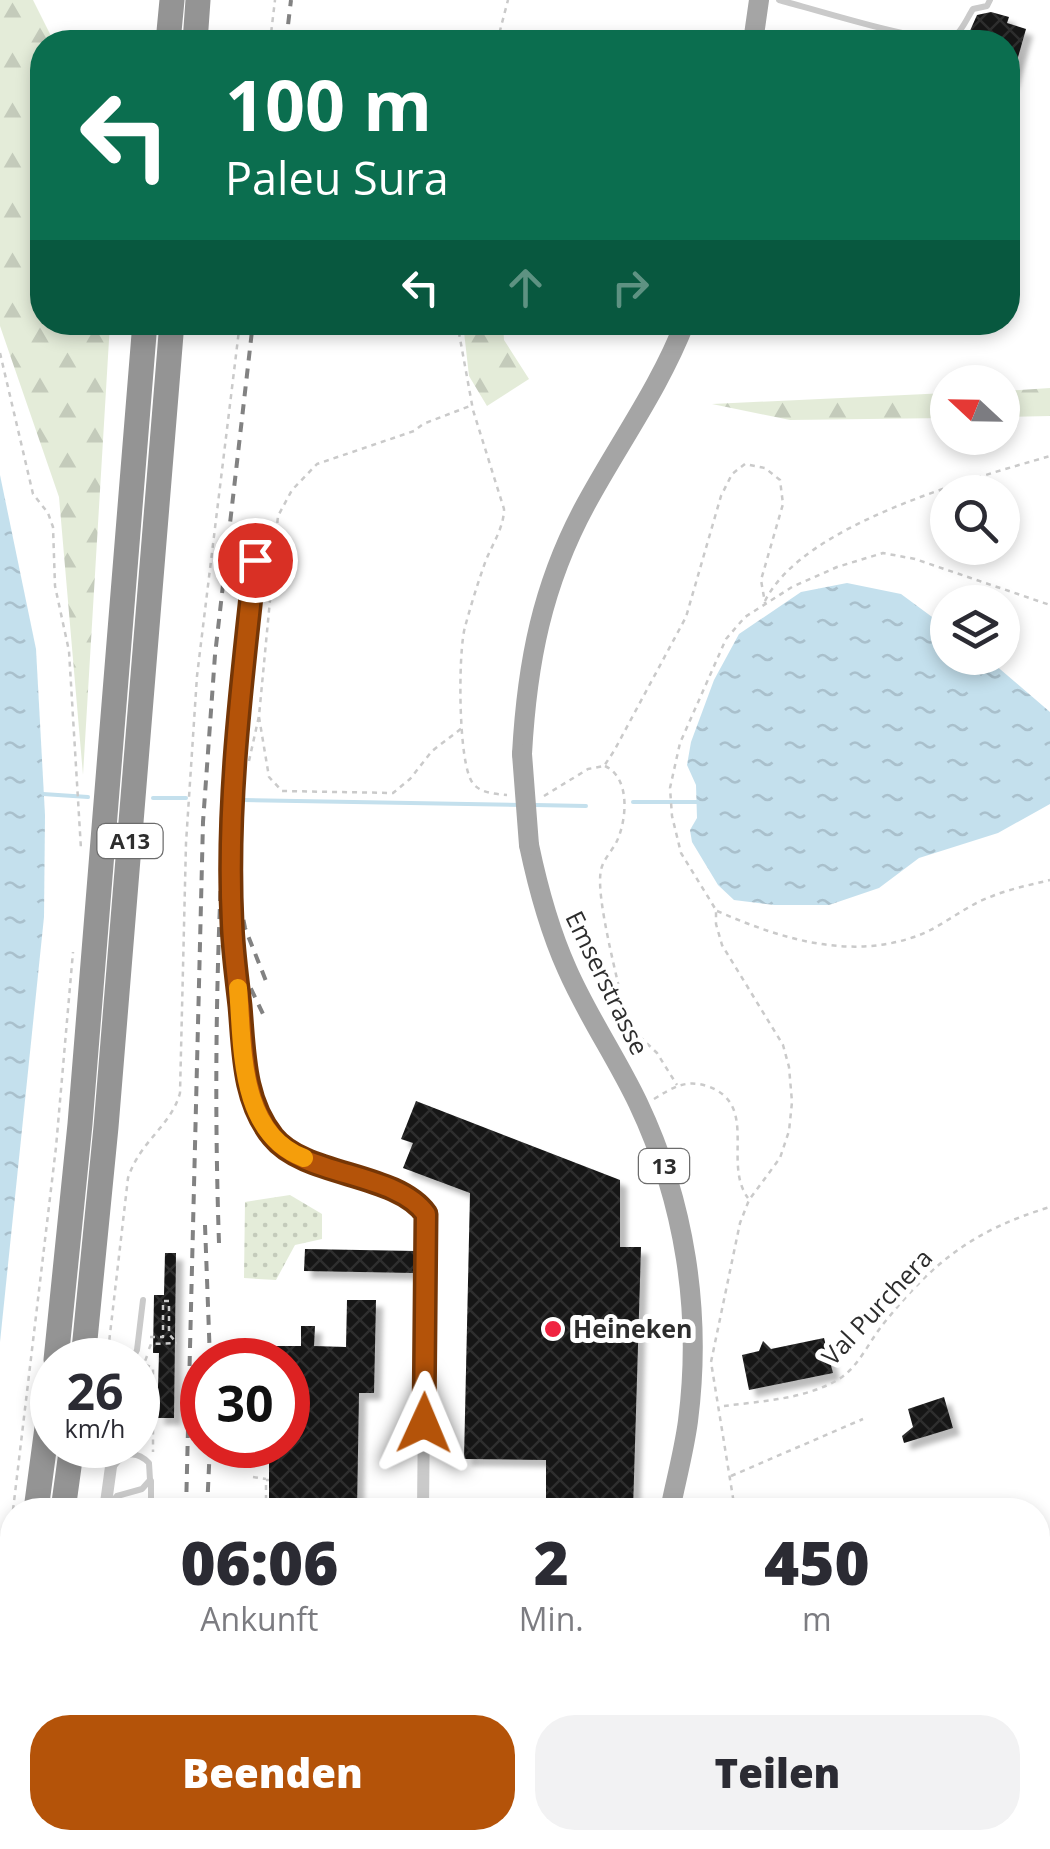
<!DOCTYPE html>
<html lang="de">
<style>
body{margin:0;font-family:"Open Sans",sans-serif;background:#f2f2f3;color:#2b2b33;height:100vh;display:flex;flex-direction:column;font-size:38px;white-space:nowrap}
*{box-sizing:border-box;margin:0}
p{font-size:32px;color:#7c7c81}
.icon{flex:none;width:55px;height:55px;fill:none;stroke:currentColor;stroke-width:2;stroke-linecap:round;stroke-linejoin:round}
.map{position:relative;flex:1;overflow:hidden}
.sheet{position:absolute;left:0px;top:1498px;width:1050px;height:352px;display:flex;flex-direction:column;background:#fff;border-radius:40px 40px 0 0;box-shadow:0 5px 15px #0003}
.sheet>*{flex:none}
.banner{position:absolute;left:30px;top:30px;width:990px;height:305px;border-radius:40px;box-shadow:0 5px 15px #0003;background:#0b6e4f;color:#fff;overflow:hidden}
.needle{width:65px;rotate:292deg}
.fabs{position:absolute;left:930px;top:365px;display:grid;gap:20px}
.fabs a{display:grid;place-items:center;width:90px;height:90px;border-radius:50%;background:#fff;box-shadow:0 5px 15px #0003;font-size:50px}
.speed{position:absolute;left:30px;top:1338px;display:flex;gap:20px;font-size:50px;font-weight:700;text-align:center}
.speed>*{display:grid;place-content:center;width:130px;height:130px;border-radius:50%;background:#fff;box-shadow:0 5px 15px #0003;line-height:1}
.speed small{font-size:25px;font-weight:400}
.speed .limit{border:15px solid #d22;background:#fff;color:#111}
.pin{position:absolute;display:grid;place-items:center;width:85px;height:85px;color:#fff;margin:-42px;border:5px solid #fff;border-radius:50%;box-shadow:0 2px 10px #0007}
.me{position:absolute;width:110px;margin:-55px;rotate:1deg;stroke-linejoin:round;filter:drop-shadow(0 0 8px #0008)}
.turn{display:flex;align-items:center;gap:35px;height:210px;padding:0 30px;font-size:45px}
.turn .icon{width:130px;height:130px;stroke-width:2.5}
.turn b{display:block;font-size:70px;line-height:85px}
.lanes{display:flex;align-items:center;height:95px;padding:0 30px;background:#0003;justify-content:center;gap:50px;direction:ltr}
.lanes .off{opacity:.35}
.eta{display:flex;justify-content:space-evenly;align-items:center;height:170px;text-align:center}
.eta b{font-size:60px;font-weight:800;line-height:70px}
.button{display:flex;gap:20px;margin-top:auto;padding:20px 30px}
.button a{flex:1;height:115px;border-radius:40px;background:#b45309;color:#fff;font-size:40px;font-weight:800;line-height:115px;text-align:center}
.button a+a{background:#f2f2f3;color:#2b2b33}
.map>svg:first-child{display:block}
.green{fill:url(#green-dots)}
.forest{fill:url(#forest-firs)}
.water{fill:url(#water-ripples)}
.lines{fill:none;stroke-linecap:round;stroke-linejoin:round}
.stream{stroke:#c4e0ed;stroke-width:4}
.building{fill:url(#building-cross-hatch);filter:url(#shadow)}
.path{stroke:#cacaca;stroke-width:2.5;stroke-dasharray:5 5;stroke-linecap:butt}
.lane{stroke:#cacaca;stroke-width:6}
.street{stroke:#cacaca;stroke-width:12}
.secondary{stroke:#b7b7b7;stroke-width:18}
.primary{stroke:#a5a5a5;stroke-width:20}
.highway{stroke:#949494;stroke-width:25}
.rail{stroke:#828282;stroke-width:4;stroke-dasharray:10 8;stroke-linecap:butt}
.primary-bridge{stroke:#a5a5a5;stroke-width:20}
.route-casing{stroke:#753606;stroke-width:25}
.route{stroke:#b45309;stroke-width:18}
.slow{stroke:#f59e0b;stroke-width:18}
.poi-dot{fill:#f02340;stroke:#fff;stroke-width:4}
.labels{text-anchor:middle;stroke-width:10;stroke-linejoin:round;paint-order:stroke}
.shield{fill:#fff;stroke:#6c6c6c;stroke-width:2.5}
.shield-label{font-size:22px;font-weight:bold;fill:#2d2d2d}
.street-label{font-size:25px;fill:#2d2d2d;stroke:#fff}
.poi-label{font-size:25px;font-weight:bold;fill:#2d2d2d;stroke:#fff;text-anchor:start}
</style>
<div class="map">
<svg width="1050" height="1849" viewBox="0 0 1050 1849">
<defs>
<pattern id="green-dots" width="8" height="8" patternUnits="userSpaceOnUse" patternTransform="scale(2.5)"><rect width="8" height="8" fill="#e4ecd9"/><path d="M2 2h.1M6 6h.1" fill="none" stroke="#c4cbbb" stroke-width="1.8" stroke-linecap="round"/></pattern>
<pattern id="forest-firs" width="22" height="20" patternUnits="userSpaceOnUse" patternTransform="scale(2.5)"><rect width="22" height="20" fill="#e4ecd9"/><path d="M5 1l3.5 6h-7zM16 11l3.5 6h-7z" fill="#c4cbbb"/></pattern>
<pattern id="water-ripples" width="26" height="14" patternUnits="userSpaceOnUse" patternTransform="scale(2.5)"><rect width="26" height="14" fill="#c4e0ed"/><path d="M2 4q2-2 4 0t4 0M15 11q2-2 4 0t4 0" fill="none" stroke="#a9c0cc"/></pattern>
<pattern id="building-cross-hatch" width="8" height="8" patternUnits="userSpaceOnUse" patternTransform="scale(2.5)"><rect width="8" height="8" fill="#141414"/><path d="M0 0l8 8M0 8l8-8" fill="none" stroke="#2e2e2e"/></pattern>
<filter id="shadow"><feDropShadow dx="7" dy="7" stdDeviation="2.5" flood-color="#0004"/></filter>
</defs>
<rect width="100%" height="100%" fill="#fff"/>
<path class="green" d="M290 1195 322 1214V1239L295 1245 276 1280 244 1278 245 1202Z"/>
<g class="forest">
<path d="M0 0H33L54 42H42V322L110 323 83 775 59 497 0 326Z"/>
<path d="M463 323H503L504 340 529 379 487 406 469 376Z"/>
<path d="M1050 388V416L1003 417V391Z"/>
<path d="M947 393V418L790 420 712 404Z"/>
</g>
<g class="water">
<path d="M0 475 36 649 45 815 44 917 0 1342Z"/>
<path d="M847 583 901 594 947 628 948 658H987L1050 712V804L998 833 919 858 879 888 829 905H774L734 900 718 885 692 842 690 830 697 818 696 785 687 765 691 742 714 680 739 634 801 592Z"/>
</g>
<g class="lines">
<g class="stream">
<path d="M43 794 88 797"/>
<path d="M153 798H186"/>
<path d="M242 800 521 805"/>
<path d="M633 802H697"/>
<path d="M535 805 586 806"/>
</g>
</g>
<g class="building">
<path d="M991 12 1009 17 1007 23 1026 29 1011 82 1008 81V42H965L977 15Z"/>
<path d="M416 1101 620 1180V1247H641L633 1510H546V1460L464 1459 470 1193 403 1168 413 1143 401 1139Z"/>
<path d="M305 1249 415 1251V1273L304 1271Z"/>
<path d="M165 1253H176L174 1418H157L158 1402H154V1387H158L159 1353H153L154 1295H164Z"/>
<path d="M347 1300H376L374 1393H359L357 1510H269V1445H288V1360H271V1346H301V1326H315L314 1346 346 1347Z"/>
<path d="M824 1338 833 1373 749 1390 742 1355 759 1351 763 1341 771 1349Z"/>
<path d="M944 1397 953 1428 904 1443 902 1436 913 1427 908 1409Z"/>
</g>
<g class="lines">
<g class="path">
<path d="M270 42 275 0"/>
<path d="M497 42 508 0"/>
<path d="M457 322 473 410 504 509C504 527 493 543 486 560 478 582 471 605 465 627 458 652 458 761 472 782 479 793 495 794 507 795"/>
<path d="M0 353 33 494 48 513 53 527 55 586 69 651 81 849"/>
<path d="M765 601C803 524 971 479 1050 456"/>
<path d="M259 717 269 777 282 791 393 793 410 779 432 751 462 728"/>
<path d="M249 761 259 716 278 516 292 490 317 464 414 431 423 424 470 406"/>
<path d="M605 766C631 778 627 821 616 843 611 852 603 860 601 870 595 897 619 983 625 1015L634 1031 657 1053 677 1085"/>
<path d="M544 796 588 769 604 766 614 751 686 617 721 496 732 474 745 464 765 468 780 480 783 504 761 580 765 603"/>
<path d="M717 911C779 938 847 960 914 937 941 928 963 907 990 897 1009 889 1030 885 1050 880"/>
<path d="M654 1099C672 1088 685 1079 707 1086 760 1104 722 1163 748 1198"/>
<path d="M150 1337H163V1301H169V1334L175 1341"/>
<path d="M149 1349 151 1344 177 1343"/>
<path d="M147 1356 144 1364 153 1368V1452"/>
<path d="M107 1360 128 1178C140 1141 171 1126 180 1093L186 843 197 676 240 322"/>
<path d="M245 1360 256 1357"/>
<path d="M724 1406C762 1401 809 1399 842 1377 860 1364 870 1340 884 1323 934 1261 974 1230 1050 1207"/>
<path d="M191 1439 202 1440"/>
<path d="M198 1439 199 1381"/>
<path d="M731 1476 863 1419"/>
<path d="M253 1477 266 1479"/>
<path d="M13 1510 56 1147 73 952"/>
<path d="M266 1510V1480H269"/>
<path d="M735 1510 711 1362 740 1223 749 1200 780 1158 789 1131 792 1102 789 1067 783 1045 722 945 716 924V910L681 853 672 816 670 788 680 743 726 639 745 617 792 587 837 567 883 553 915 559 1050 605"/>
<path d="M0 1591 12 1513"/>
<path d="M812 1838 817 1849"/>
<path d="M670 1844 682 1849"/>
<path d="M672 1849 673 1838"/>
</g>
<g class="lane">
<path d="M779 0C810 8 925 44 949 39 960 36 967 18 973 9L987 6 990 0"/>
<path d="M241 1019 232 921 234 790 255 560"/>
<path d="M132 1360 137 1350 143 1300"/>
<path d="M110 1504 117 1496 142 1489 150 1480 149 1463C137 1451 125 1452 115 1465"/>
<path d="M151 1510V1481"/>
<path d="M145 1849 146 1838"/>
<path d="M393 1849 394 1838"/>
</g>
<g class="street">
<path d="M241 1020C244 1063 246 1121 286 1149 309 1166 352 1175 380 1186 398 1194 414 1198 426 1215L423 1510"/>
<path d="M105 1510 114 1445"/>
</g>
<path class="secondary" d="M0 1766 12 1768"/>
<g class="primary">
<path d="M753 42 759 0"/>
<path d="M522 754C527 663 542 585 586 504 619 443 660 387 685 322"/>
<path d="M529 845C538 888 549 929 567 969 587 1015 616 1057 638 1103 685 1202 702 1312 688 1421 684 1451 676 1480 670 1510"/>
<path d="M599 1838 606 1849"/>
<path d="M643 1849 651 1838"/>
</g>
<g class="highway">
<path d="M168 42 172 0"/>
<path d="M195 42 198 0"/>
<path d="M56 1360 80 1124 145 322"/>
<path d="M83 1360 106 1127 172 322"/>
<path d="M36 1510 52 1390"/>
<path d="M63 1510 72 1445"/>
<path d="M0 1738 12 1663"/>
<path d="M7 1849 12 1817"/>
</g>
<g class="rail">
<path d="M286 42 291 0"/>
<path d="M233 867 245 928 266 981"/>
<path d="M229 920 243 972 263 1014"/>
<path d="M205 1225 210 1360"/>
<path d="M219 1243C211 1014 221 782 247 555"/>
<path d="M186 1510 203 822 215 655 253 322"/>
<path d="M207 1510 210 1445"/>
<path d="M216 1838 218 1849"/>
<path d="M187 1849V1838"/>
</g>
<path class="primary-bridge" d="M522 754 529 845"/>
</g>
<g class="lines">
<g class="route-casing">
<path id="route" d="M255 560C242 680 226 803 232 923 233 951 237 979 240 1006 244 1051 243 1100 273 1137 305 1177 396 1172 426 1214L424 1423"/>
</g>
<use href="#route" class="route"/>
<path class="slow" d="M238 988C243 1046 238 1133 304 1158"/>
</g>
<circle class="poi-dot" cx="553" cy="1329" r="10"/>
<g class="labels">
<g class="shield">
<rect x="97.5" y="824" width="65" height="34" rx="8"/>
<rect x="639" y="1149" width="50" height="34" rx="8"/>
</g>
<g class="shield-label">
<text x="130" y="849">A13</text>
<text x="664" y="1174">13</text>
</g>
<g class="street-label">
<text transform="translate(607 983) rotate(64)" y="9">Emserstrasse</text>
<text transform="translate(877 1307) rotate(-47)" y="9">Val Purchera</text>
</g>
<g class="poi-label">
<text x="573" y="1338">Heineken</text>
</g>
</g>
</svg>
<div class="fabs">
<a><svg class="needle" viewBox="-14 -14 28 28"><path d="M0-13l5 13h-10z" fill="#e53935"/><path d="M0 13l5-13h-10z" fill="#7c7c81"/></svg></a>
<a><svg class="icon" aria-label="search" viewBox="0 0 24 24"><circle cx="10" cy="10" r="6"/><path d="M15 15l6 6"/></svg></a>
<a><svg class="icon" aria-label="layers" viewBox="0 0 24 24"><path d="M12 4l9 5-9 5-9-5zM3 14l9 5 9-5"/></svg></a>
</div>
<div class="speed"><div>26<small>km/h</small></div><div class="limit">30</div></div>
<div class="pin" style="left:255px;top:560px;background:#d93025"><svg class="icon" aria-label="arrive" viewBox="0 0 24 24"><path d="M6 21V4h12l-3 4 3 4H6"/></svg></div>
<svg class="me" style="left:424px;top:1423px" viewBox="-20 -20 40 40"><path d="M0-17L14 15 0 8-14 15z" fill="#b45309" stroke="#fff" stroke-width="4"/></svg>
<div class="banner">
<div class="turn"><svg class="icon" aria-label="left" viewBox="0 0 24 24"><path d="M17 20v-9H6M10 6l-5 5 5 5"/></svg><div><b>100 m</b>Paleu Sura</div></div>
<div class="lanes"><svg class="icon" aria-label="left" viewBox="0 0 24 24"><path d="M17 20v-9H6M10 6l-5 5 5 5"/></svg><svg class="icon off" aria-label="ahead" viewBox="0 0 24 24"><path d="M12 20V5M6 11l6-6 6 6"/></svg><svg class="icon off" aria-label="right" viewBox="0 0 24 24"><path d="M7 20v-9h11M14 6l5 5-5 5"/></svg></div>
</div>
<section class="sheet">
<div class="eta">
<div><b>06:06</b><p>Ankunft</p></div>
<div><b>2</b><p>Min.</p></div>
<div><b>450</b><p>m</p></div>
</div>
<div class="button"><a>Beenden</a><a>Teilen</a></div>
</section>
</div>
